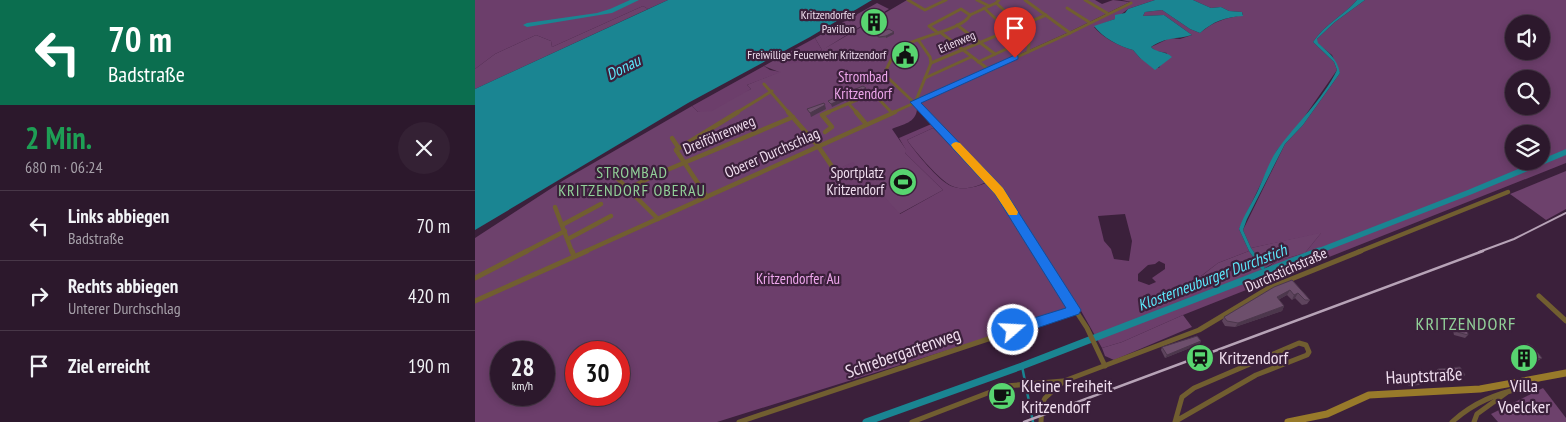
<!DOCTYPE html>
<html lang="de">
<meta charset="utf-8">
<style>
body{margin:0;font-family:"PT Sans Narrow",sans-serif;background:#342134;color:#f1f3f6;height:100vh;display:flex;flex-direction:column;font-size:19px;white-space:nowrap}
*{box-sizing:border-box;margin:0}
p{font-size:16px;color:#a6a0a9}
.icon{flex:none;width:28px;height:28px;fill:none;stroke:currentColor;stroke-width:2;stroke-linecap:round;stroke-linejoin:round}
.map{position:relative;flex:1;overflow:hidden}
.panel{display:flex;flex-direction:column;background:#2c182c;width:475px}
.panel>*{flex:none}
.guide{background:#0b6e4f;color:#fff;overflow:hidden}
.fabs{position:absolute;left:1030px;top:15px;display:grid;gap:10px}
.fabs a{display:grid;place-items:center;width:45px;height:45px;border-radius:50%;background:#2c182c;box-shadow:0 2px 8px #0003,0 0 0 1px #483748;font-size:25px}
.speed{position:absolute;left:15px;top:341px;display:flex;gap:10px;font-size:25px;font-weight:700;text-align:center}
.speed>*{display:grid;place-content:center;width:65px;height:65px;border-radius:50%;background:#2c182c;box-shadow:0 2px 8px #0003,0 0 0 1px #483748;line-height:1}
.speed small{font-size:12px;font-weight:400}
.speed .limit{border:8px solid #d22;background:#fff;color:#111}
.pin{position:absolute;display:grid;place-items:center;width:42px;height:42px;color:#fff;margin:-51px -21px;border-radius:50% 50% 50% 0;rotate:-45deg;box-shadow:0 0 5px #0007}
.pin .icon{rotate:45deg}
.me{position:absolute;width:55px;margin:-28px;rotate:71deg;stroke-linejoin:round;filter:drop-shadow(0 0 4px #0008)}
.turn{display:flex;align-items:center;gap:18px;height:105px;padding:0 25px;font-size:22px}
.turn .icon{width:65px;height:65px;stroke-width:2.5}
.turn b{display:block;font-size:35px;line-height:42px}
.round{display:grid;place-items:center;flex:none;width:52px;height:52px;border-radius:26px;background:#342134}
.overview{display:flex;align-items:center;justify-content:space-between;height:85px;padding:0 25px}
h1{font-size:30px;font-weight:700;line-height:38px;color:#1e9e55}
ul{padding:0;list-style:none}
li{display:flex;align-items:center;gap:15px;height:70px;padding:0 25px;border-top:1px solid #483748}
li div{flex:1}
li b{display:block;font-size:19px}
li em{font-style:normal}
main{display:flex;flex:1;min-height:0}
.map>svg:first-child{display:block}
.green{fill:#6d416c}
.forest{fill:#6c3e6b;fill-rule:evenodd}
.water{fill:#1a8592}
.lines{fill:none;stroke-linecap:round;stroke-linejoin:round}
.stream{stroke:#1a8592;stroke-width:2.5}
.canal-far1{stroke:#1a8592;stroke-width:5.5}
.canal{stroke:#1a8592;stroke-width:7}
.river{fill:#1a8592;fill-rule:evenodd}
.minor-far2{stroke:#715e30;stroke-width:3}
.minor-far1{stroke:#715e30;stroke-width:4.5}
.minor{stroke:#715e30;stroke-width:5}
.secondary{stroke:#987a2a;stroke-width:7}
.rail-far1{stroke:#b7a3b7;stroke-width:2}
.rail{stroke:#b7a3b7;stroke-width:2.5}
.wall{fill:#5e445d}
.shaded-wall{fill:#4c374c}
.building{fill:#6d4f6c;stroke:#4c374c}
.route{fill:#1a73e8;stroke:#114b97}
.slow{fill:#f59e0b}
.labels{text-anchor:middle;stroke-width:4.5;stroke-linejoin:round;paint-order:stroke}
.far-poi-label{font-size:12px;fill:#f0deef;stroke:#3b203b;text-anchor:end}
.far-street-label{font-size:12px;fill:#f0deef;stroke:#3b203b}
.park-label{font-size:15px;fill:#eda6eb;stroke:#3b203b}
.street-label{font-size:15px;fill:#f0deef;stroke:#3b203b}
.poi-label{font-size:15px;fill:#f0deef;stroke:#3b203b;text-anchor:end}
.water-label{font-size:16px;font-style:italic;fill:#5ce7fa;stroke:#3b203b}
.neighbourhood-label{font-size:16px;letter-spacing:1px;fill:#92d099;stroke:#3b203b}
.quarter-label{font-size:18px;letter-spacing:1px;fill:#92d099;stroke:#3b203b}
.near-street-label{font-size:18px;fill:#f0deef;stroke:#3b203b}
.near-poi-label{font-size:18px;fill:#f0deef;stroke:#3b203b;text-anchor:start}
</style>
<main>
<section class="panel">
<div class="guide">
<div class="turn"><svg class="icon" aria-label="left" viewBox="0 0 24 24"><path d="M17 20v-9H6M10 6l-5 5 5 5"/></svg><div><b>70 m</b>Badstraße</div></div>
</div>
<div class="overview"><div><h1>2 Min.</h1><p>680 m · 06:24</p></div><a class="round"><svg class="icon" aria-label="close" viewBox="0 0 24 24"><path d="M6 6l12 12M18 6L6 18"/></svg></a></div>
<ul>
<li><svg class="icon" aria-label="left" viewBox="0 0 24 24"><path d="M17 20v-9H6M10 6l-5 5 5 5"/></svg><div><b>Links abbiegen</b><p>Badstraße</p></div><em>70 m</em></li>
<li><svg class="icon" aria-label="right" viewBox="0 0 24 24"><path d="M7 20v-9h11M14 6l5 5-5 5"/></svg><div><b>Rechts abbiegen</b><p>Unterer Durchschlag</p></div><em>420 m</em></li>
<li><svg class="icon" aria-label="arrive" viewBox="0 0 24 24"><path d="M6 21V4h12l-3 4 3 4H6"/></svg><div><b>Ziel erreicht</b></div><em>190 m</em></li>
</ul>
</section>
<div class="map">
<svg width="1091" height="422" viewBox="0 0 1091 422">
<rect width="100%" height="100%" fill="#3b203b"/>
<g class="green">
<path d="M432 0H620L627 4 638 0 655 2 594 32 438 103 442 109C441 123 428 124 417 129L432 151 430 153 468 190 424 214 378 163 358 171 343 147 0 301V238L89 180 217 106 223 112 276 89 272 85 304 72 289 66 303 58 305 61 326 62 347 50 340 38 402 3 414 9 349 49Z"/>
<path d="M168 6 173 9 0 89V69L20 54 61 35 76 41 77 47Z"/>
<path d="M458 128 511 182C501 187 488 191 477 186 465 181 440 151 432 140Z"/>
<path d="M1091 171V209L1071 220 1035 194Z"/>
<path d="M847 232 830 253 802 261 790 268 776 248Z"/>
<path d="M774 251 787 270 747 288 725 277 743 263Z"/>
<path d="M708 315 717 327 639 360 630 356 627 348 647 342Z"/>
<path d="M1068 388 1091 418V422H1023L1016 414Z"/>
</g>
<g class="forest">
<path d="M0 0H193L173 9 168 6 77 47 76 41 61 35 20 54 0 69Z"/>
<path d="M647 0H680L653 9 640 19 619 27C627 37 645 47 658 50L665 58 684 68 692 53 681 51 676 47 695 38 705 39 717 35 689 15 668 16 670 12 687 10 715 29 725 33C739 21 751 18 768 15L767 12 754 11 746 7 736 8 718 0H882C868 16 850 24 838 42L859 62 862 70 825 123 802 150 764 229 774 251 743 263 726 276 744 284 747 288 789 270 802 261 830 253 846 233 776 248 768 230 810 144 828 125 865 73 857 55 842 43V39L860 22 890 0H1091V163L708 315 647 342 627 348 605 309 242 422H0V301L343 146 358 171 378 162 425 214 468 190 430 153 431 150 424 138 461 122 442 103 596 33 656 2ZM1039 24H1066V51H1039ZM1039 79H1066V106H1039ZM458 128 511 182V183C501 187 488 191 476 186 464 181 440 152 432 140ZM1039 134H1066V161H1039ZM650 214 657 241 654 261 639 259 636 249 629 241 623 216ZM684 261 690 264V269L677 278 681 282 674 285 663 281V274L673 265 680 264ZM26 352H69V395H26ZM101 352H144V395H101Z"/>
<path d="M340 38 347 50 326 62 312 64 303 58Z"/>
<path d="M289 66 295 70 306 72 272 85 276 89 237 111 223 112 217 106Z"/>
</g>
<g class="water">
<path d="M193 0H397L335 37 213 103 0 230V89Z"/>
<path d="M680 0H718L736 8 746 7 754 11 767 12 768 16C750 17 739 21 725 33L715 29 687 10 670 12 668 16 689 15 717 35C700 40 693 36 676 47 682 53 691 51 697 57L680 70 665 58 658 50C645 47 627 37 619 26L640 19V15L650 13 653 9Z"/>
<path d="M882 0H890L860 22 842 39 843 43C853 52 862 58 865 73L828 125 810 144 772 219 768 230 776 248 790 268 787 270 774 251 764 229C769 214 778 202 784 188 790 175 794 162 802 150 821 124 848 99 862 70L859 62 838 42C850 24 868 16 882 0Z"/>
</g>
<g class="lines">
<path class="stream" d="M547 366 558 422"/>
<path class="canal-far1" d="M841 252 995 192 1091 152"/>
<path class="canal" d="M391 422 547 366 844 251"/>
<path class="river" d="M155 0H164L137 13 52 27 48 25 52 23 122 13 135 9Z"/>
<g class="minor-far2">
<path d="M433 0 450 10 471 0"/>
<path d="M502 0 514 6"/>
<path d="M524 0 521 3 555 33 553 52"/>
<path d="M550 0 595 33"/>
<path d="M610 0 632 13"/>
<path d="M509 8 521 19"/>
<path d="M592 8 614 22"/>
<path d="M482 25 520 54"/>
<path d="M465 32 513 69"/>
<path d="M463 33 454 26 486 9 495 15"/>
<path d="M523 35 538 46"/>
<path d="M503 62 538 46"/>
<path d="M456 63 571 15"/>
<path d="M450 78 496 57"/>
<path d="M289 84 314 113"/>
<path d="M440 103 456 63 455 57 444 41"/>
<path d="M374 104 382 113"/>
<path d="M261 113 297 91"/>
<path d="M351 113 398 93 417 113"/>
<path d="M417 113 595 33 656 3"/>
<path d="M450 113 409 74C413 67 418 52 425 48 440 37 488 30 495 15L521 3"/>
</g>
<g class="minor-far1">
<path d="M313 112 343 146 358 168"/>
<path d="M381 112 391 124"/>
<path d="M449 112 524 191 563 252"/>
<path d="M350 132 357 127 347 115 354 112"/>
<path d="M197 138 203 147 201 150 232 197"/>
<path d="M201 150 263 112"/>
<path d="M138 174 183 219"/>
<path d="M153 189 180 175 318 117"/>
<path d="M80 207 97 252"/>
<path d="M87 225 126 204"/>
<path d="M93 239 136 216"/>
<path d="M50 252 90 231"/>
<path d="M109 252 420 112"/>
<path d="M883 252 1033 192"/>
</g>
<g class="minor">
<path d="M97 251 99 256"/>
<path d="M562 251 612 328 630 366"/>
<path d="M0 278 52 251"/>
<path d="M1064 296 1091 321"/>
<path d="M0 301 112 251"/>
<path d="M264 422 600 310"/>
<path d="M437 422 531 386 588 381"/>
<path d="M566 422 567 404 570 398 589 381 724 330 794 288 886 251"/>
<path d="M700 422 707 397 719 388 824 343 831 345 834 352 832 355 781 375 701 421"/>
<path d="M977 422C999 402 1021 394 1050 387L1054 380"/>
<path d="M999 422 1002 414 1031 393"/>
</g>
<path class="secondary" d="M813 422 852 414 894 395 1005 389 1091 373"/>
<path class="rail-far1" d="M1004 252 1039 239 1091 213"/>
<path class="rail" d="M549 422 1008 251"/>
</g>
<g class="wall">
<path d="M396 31 406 32H419V34L411 38H404L397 33Z"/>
<path d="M425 51H434L435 54 430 57 426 54Z"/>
<path d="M817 280 835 300 832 304 827 305 820 298 817 300 812 295 803 300 809 306 807 311 760 327 750 326 747 321 749 317Z"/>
<path d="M982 321 993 335 990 338 979 335 977 326Z"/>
<path d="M725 344 690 358 686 350 687 347Z"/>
<path d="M1043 346 1067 358 1061 362 1046 365 1037 354 1039 353 1037 351Z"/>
<path d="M963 369 990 375 985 379 974 380 972 382 963 381 958 373Z"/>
<path d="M932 375 948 382 944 385 934 386 929 378Z"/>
</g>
<g class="shaded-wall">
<path d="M419 32V34L411 38V36Z"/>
<path d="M434 51 435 54 430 57 429 53Z"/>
<path d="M391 88 392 92 377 98 376 95Z"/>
<path d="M371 97 372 100 357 107 356 104Z"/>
<path d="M350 105 351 109 336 117 335 113Z"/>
<path d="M815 290 812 295 799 302 802 297Z"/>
<path d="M823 293 820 298 817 300 819 295Z"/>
<path d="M809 306 807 311 760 327 763 323Z"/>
<path d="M726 341 725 344 690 358 692 355Z"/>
</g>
<g class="building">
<path d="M401 29 406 32 414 29 419 32 411 36 404 37 396 31Z"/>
<path d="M430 48 434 51 429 53 425 51Z"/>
<path d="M388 86 391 88 376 95 373 92Z"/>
<path d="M369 94 371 97 356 104 353 101Z"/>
<path d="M349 103 350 105 335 113 332 109Z"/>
<path d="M817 280 835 300H830L823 293 819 295 815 290 802 297 809 306 763 323 752 321 749 317 799 287Z"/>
<path d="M982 321 992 325 993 335 982 332 980 322 983 323Z"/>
<path d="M722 336 726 341 692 355 687 347Z"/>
<path d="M1053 344 1058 347 1067 358 1052 361 1043 350 1045 349 1043 346Z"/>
<path d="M985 367 990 375 976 377 977 378 968 377 963 369Z"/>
<path d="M942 374 948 382 937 383 932 375Z"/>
</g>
<path class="route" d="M540 55 543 56V59L446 103 528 188 606 310 604 314 538 336 533 334 531 330 533 326 591 308 520 194 435 102Z"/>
<path class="slow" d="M481 142 485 143 528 188 543 212 542 215H534L520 194 478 148 476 145 478 143Z"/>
<defs>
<g id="building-disc" transform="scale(1.4375)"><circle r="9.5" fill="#58d570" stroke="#3b203b"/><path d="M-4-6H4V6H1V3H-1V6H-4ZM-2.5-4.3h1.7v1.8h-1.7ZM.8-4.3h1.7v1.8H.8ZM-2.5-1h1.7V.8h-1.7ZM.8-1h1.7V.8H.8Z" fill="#111"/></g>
<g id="civic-disc" transform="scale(1.4375)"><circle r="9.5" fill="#58d570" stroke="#3b203b"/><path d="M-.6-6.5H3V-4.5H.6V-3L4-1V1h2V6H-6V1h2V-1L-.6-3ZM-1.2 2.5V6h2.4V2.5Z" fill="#111"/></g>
<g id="stadium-disc" transform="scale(1.4375)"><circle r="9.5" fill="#58d570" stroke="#3b203b"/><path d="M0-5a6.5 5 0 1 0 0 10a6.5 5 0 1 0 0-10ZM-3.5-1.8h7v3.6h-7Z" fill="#111"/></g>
<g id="station-disc" transform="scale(1.4375)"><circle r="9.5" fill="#58d570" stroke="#3b203b"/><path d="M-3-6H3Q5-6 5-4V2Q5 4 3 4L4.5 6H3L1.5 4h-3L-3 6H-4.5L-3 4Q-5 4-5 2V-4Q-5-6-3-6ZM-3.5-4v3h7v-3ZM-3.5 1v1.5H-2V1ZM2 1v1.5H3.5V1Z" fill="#111"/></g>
<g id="cafe-disc" transform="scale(1.4375)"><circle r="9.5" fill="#58d570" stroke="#3b203b"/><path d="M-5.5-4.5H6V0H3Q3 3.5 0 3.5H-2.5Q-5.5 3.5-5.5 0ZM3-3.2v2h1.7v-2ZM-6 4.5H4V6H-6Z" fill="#111"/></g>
</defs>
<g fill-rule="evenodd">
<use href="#building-disc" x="399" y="22"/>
<use href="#civic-disc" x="430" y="55"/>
<use href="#stadium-disc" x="428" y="182"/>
<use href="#station-disc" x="725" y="358"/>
<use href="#building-disc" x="1049" y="358"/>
<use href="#cafe-disc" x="527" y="396"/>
</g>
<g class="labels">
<g class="far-poi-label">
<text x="380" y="19">Kritzendorfer<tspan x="380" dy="14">Pavillon</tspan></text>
<text x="411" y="59">Freiwillige Feuerwehr Kritzendorf</text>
</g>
<g class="far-street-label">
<text transform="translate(482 42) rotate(-23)" y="4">Erlenweg</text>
</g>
<g class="park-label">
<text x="388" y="82">Strombad<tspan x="388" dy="17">Kritzendorf</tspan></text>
<text x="323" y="284">Kritzendorfer Au</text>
</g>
<g class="street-label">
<text transform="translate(244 135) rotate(-23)" y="5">Dreiföhrenweg</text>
<text transform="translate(297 153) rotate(-24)" y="5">Oberer Durchschlag</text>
<text transform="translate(811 270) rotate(-24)" y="5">Durchstichstraße</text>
</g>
<g class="poi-label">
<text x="409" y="178">Sportplatz<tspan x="409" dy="17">Kritzendorf</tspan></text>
</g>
<g class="water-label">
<text transform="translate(148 67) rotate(-27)" y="6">Donau</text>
<text transform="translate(737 277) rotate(-21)" y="6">Klosterneuburger Durchstich</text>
</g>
<g class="neighbourhood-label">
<text x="157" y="178">STROMBAD<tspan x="157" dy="18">KRITZENDORF OBERAU</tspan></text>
</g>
<g class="quarter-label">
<text x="991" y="330">KRITZENDORF</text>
</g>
<g class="near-street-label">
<text transform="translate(428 353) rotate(-19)" y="6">Schrebergartenweg</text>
<text transform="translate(949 376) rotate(-3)" y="6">Hauptstraße</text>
</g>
<g class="near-poi-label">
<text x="744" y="364">Kritzendorf</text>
<text x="546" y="392">Kleine Freiheit<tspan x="546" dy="21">Kritzendorf</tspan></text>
<text x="1049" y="392" text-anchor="middle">Villa<tspan x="1049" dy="21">Voelcker</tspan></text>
</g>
</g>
</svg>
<div class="fabs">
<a><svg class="icon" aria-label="sound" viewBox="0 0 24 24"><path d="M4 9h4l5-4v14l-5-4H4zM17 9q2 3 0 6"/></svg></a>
<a><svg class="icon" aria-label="search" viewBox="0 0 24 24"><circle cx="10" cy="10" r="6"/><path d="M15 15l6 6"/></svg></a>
<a><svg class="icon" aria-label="layers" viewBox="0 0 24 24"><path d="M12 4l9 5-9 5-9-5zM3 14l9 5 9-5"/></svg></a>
</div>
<div class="speed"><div>28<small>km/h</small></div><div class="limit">30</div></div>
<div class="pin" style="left:540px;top:58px;background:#d93025"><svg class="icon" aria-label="arrive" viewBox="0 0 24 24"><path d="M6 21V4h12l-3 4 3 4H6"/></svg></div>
<svg class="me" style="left:538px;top:330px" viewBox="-20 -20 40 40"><circle r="17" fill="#1a73e8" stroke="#fff" stroke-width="3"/><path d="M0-11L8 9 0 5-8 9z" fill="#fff"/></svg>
</div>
</main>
